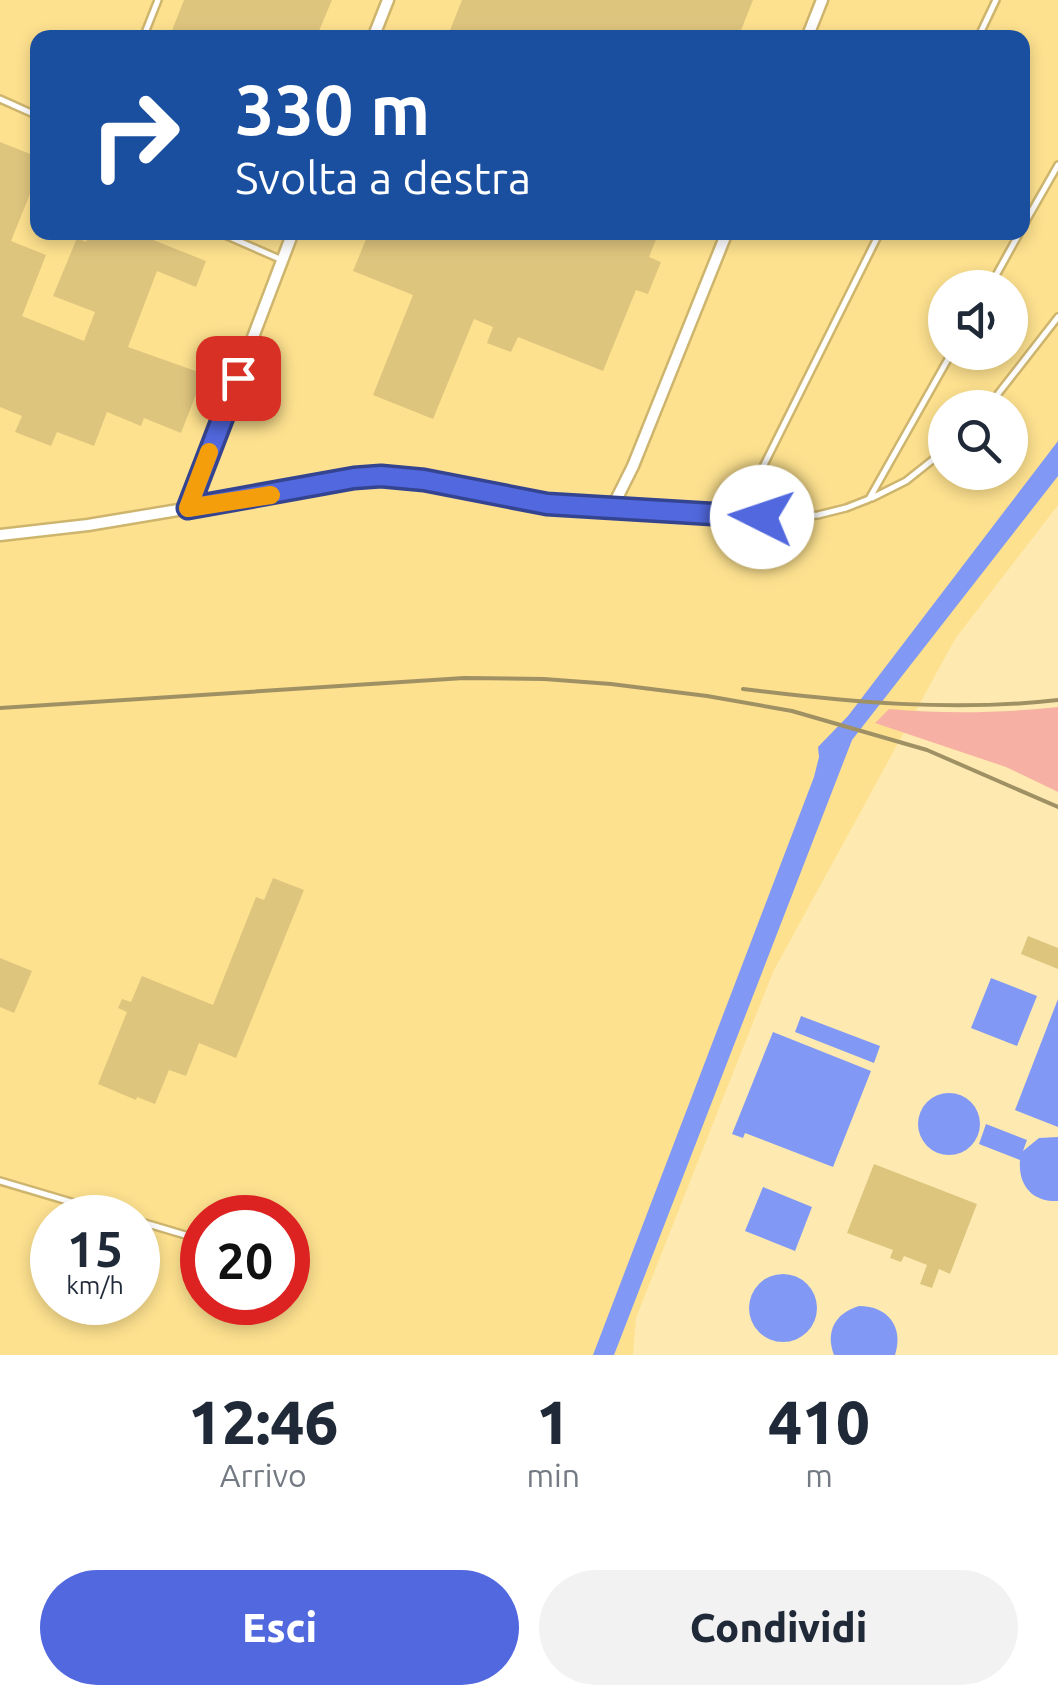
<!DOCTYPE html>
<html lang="it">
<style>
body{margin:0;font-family:Ubuntu,sans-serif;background:#f2f2f3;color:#1f2937;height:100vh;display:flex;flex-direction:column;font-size:38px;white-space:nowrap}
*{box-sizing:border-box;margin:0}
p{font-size:32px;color:#747a83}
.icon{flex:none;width:55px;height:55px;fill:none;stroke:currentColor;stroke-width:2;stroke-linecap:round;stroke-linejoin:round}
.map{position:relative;height:1355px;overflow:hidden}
.sheet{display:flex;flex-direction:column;background:#fff;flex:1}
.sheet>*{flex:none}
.hud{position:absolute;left:30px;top:30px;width:1000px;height:210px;border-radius:20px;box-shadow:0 5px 15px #0003;background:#1a4fa0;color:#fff;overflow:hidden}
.controls{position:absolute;left:928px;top:270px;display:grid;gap:20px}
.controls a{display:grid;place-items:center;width:100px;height:100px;border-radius:50%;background:#fff;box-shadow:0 5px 15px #0003;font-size:50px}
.speed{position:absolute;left:30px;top:1195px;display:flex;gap:20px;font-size:50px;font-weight:700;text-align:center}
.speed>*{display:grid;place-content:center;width:130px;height:130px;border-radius:50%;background:#fff;box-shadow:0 5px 15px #0003;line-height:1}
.speed small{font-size:25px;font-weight:400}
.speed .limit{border:15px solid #d22;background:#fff;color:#111}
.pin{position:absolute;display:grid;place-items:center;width:85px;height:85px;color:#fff;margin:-42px;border-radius:20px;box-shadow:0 5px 15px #0006}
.me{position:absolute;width:110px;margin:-55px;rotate:274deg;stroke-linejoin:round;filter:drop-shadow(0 0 8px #0008)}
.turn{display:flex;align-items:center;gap:35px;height:210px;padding:0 40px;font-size:45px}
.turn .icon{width:130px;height:130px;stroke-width:2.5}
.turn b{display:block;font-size:70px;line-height:85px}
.eta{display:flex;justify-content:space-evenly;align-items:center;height:170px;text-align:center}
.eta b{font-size:60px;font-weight:800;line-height:70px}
.button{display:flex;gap:20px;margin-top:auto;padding:20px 40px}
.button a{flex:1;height:115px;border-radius:60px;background:#5168de;color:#fff;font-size:40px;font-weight:800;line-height:115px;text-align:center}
.button a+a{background:#f2f2f3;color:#1f2937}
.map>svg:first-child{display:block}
.built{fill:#fde18f;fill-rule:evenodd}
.green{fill:#f7b1a4}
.water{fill:#8199f4}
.building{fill:#dec57e}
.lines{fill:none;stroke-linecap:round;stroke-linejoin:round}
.service-casing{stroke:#ceb56e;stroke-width:10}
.minor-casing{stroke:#ceb56e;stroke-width:15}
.service{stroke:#fff;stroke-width:5}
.minor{stroke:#fff;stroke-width:10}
.rail{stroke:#a09165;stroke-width:4}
.route-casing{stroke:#354490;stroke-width:25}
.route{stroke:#5168de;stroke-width:18}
.slow{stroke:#f59e0b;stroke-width:18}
</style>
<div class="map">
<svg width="1058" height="1355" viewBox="0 0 1058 1355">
<rect width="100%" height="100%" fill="#feeab0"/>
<path class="built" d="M0 0H1058V505L955 639 773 972 636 1318 633 1355H0ZM38 38H1022V232H38ZM945 288H1010V352H945ZM945 408H1010V472H945ZM52 1218H138V1302H52ZM202 1218H288V1302H202Z"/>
<path class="green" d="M1058 707V792L1006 767 875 723 889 709C946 714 1001 713 1058 707Z"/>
<g class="water">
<path d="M1058 441V476L852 740 614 1355H593L814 777 819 757 818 747 848 716Z"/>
<path d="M991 978 1037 996 1017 1046 971 1028Z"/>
<path d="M1058 999V1127L1015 1110Z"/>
<path d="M801 1016 880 1046 874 1063 795 1032Z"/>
<path d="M773 1032 871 1071 833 1167 745 1133 743 1138 732 1134Z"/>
<circle cx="949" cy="1124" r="31"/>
<path d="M986 1124 1027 1140 1023 1151 1039 1138 1058 1137V1201C1032 1202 1018 1185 1020 1160L979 1144Z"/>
<path d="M763 1187 812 1207 795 1251 745 1231Z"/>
<circle cx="783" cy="1308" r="34"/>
<path d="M859 1306C888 1306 904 1327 895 1355H834C825 1332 835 1313 859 1306Z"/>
</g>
<g class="building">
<path d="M184 0H332L316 38H169Z"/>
<path d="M462 0H753L738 38H447Z"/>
<path d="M0 142 38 157V174L11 241 46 255 22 316 84 341 95 312 53 296 77 238 86 242 90 232H133L206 261 196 287 157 271 128 347 204 374 181 433 144 418 141 426 107 412 94 446 57 432 51 446 15 432 22 416 0 407Z"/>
<path d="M369 232H659L649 257 661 262 648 294 636 290 603 371 518 337 511 352 487 343 493 327 474 319 433 419 373 395 413 295 353 271Z"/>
<path d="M273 878 304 890 236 1058 199 1043 186 1076 169 1070 155 1104 137 1097 136 1100 98 1084 127 1012 118 1008 122 999 131 1002 142 976 213 1005 256 897 264 900Z"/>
<path d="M1028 936 1058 948V969L1021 954Z"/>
<path d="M0 958 32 971 14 1013 0 1007Z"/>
<path d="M874 1164 977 1204 950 1274 939 1269 932 1288 920 1284 927 1265 904 1256 901 1262 890 1258 893 1250 847 1233Z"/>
</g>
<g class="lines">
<g class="service-casing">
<g id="service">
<path d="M143 38 158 0"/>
<path d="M978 38 996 0"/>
<path d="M0 99 38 116"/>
<path d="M1022 228 1058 165"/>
<path d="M218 232 282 260"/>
<path d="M989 288 1020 232"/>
<path d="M987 408 1058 317"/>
<path d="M872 498 906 481 945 450"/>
<path d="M609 507 784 518 818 515 846 508 869 499 952 352"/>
<path d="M739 515 880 232"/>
<path d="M0 1181 125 1218"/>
<path d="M138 1221 202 1240"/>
<path d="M288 1265 299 1268"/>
</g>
</g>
<g class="minor-casing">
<g id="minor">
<path d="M373 38 388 0"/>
<path d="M807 38 822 0"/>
<path d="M188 508 293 232"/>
<path d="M0 535 88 525 280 493 354 478 381 477 424 480 547 504 605 507 616 500 633 466 727 232"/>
</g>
</g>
<use href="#service" class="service"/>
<use href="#minor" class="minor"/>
<g class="rail">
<path d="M743 689C847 702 953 712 1058 700"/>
<path d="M0 708 464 678 544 679 611 684 707 696 792 711 927 750 1058 807"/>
</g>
</g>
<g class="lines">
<g class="route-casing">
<path id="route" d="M238 378 188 508 354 478 381 476 424 480 547 504 762 517"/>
</g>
<use href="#route" class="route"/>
<path class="slow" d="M209 452 188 508 271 495"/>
</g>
</svg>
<div class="controls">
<a><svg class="icon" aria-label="sound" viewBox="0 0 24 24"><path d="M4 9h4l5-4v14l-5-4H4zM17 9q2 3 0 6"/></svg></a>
<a><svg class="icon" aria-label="search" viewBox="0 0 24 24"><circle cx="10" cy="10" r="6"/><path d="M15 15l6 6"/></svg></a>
</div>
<div class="speed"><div>15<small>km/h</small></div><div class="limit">20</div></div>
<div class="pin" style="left:238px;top:378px;background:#d93025"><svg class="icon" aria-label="arrive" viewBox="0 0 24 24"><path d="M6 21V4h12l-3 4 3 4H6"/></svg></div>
<svg class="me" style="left:762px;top:517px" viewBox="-20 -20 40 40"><circle r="19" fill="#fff"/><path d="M0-13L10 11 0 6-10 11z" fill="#5168de"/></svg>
<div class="hud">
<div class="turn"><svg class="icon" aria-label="right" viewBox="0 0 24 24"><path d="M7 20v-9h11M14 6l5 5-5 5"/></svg><div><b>330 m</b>Svolta a destra</div></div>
</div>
</div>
<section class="sheet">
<div class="eta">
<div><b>12:46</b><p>Arrivo</p></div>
<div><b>1</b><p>min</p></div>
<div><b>410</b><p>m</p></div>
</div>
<div class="button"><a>Esci</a><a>Condividi</a></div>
</section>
